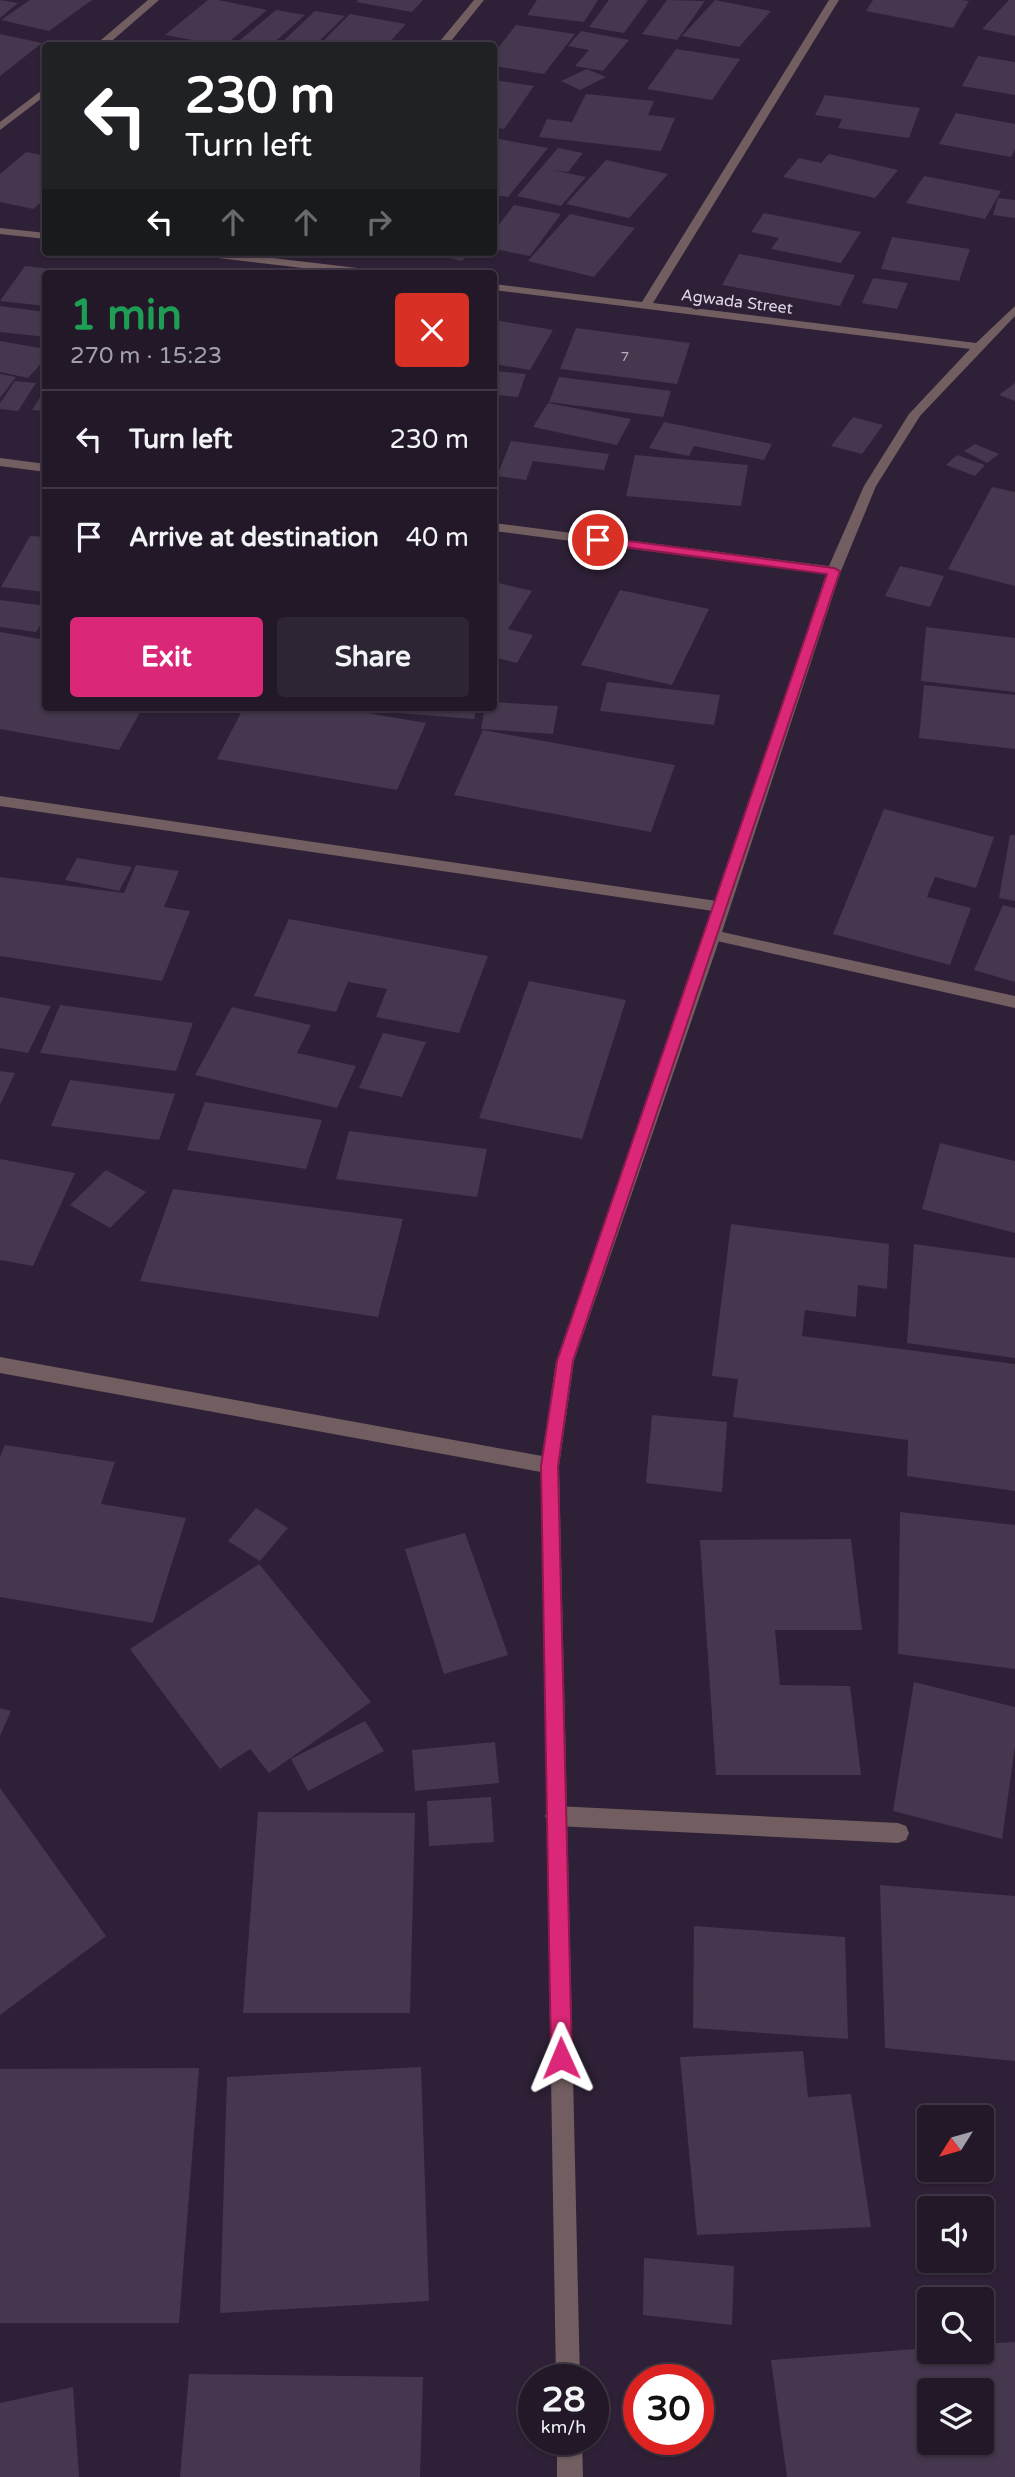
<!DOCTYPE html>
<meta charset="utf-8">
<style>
body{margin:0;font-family:"Varela Round",sans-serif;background:#2e2534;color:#f1f3f6;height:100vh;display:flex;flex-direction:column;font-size:26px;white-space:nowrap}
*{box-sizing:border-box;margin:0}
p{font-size:23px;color:#a2a0a8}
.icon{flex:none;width:38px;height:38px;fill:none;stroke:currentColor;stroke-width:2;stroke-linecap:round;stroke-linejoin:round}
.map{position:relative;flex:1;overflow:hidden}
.drawer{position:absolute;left:42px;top:270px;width:455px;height:441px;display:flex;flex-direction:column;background:#221828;border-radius:7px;box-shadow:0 2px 5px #0004,0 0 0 2px #3f3745}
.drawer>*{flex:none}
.hud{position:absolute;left:42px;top:42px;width:455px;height:214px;border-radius:7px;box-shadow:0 2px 5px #0004,0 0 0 2px #3f3745;background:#202124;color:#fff;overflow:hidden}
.needle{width:46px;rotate:233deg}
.controls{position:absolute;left:917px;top:2105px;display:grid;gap:14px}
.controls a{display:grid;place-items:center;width:77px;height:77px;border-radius:7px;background:#221828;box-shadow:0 2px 5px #0004,0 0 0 2px #3f3745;font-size:35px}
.speed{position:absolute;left:518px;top:2364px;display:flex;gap:14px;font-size:35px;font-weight:700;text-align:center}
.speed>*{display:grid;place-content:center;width:91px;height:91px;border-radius:50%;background:#221828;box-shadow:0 2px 5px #0004,0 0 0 2px #3f3745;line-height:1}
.speed small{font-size:18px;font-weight:400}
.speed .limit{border:10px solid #d22;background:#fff;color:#111}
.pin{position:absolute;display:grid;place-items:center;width:60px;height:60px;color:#fff;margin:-30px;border:4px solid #fff;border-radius:50%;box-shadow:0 2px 7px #0007}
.me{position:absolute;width:77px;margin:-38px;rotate:359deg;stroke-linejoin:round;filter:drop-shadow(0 0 5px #0008)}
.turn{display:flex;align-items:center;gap:24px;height:147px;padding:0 28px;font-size:32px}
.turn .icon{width:91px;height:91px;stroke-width:2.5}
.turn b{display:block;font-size:49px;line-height:60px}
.lanes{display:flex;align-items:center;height:66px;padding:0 28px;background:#0003;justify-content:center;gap:35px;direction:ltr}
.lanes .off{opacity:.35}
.round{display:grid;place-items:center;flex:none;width:74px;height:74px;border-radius:7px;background:#2e2534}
.head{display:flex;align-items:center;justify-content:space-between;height:119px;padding:0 28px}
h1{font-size:42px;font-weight:700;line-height:52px;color:#1e9e55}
.button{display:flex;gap:14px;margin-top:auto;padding:14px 28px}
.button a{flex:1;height:80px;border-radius:7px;background:#db2777;color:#fff;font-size:28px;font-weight:700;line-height:80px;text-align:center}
.button a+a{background:#2e2534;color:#f1f3f6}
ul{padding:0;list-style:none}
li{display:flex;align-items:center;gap:21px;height:98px;padding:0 28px;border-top:2px solid #3f3745}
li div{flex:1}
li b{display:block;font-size:26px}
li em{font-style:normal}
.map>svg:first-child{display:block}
.building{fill:#45374e;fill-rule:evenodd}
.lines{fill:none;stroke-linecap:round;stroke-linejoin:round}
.lane{fill:#725e61;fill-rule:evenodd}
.street{fill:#725e61;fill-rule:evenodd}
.route{fill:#db2777;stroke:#8e194d;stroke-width:2}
.labels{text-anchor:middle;stroke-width:7;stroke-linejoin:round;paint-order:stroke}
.number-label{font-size:14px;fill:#b9afc0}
.far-street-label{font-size:16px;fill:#e0d7e6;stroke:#2e2036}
</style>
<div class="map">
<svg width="1015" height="2477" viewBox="0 0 1015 2477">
<rect width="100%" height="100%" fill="#2e2036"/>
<g class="building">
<path d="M0 0 18 3 0 18Z"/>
<path d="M30 0H92L49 31 1 20Z"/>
<path d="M208 0H218L267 10 224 46 165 35Z"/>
<path d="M358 0H423L412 12 356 2Z"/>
<path d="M537 0H598L584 22 527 15Z"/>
<path d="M609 0H648L624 33 589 27Z"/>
<path d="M667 0 705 1 677 40 642 34Z"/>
<path d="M715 0 771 11 739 47 682 36Z"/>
<path d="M873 0H961L969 1 953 28 866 11Z"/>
<path d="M1009 0H1015V36L982 29Z"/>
<path d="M276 10 305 15 270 46H233Z"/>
<path d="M315 11 345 16 314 46H278Z"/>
<path d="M350 14 406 24 386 46H318Z"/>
<path d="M516 25 575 34 544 74 494 66V53Z"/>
<path d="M581 31 629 40 603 71 575 66 589 50 568 46Z"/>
<path d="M0 34 42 43 0 76Z"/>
<path d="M676 49 740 59 712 100 647 89Z"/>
<path d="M978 56 1015 62V95L962 86Z"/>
<path d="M587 69 606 77 580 90 561 81Z"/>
<path d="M494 80 534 86 504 129 494 127Z"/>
<path d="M586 94 654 101 648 115 675 118 661 151 539 137 547 119 572 122Z"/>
<path d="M825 95 920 108 909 138 838 128 842 119 815 115Z"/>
<path d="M956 113 1015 124V149L1011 157 939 144Z"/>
<path d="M499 139 548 148 508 197 494 195V146Z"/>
<path d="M558 148 583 153 568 172 553 170 586 177 561 206 517 196Z"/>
<path d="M26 152 46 156V198L33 209 0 202V174Z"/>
<path d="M829 154 898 170 875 198 783 177 799 158 821 163Z"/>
<path d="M606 160 668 174 629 218 566 204Z"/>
<path d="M924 176 1001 191 985 219 906 203Z"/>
<path d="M998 198 1015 200V218L993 215Z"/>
<path d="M514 205 561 214 530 256 494 249V231Z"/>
<path d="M764 213 861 232 841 263 771 249 779 238 751 232Z"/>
<path d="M570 214 635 228 594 277 528 261Z"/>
<path d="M892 237 970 249 959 281 881 269Z"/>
<path d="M440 252H470L462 261 437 255Z"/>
<path d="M739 254 855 275 840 306 722 285Z"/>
<path d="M25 266 69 271 46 273V306L0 301Z"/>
<path d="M873 278 908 283 897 309 862 303Z"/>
<path d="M0 306 46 312V337L0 332Z"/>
<path d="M494 320 553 330 530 370 494 364Z"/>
<path d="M576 328 690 343 677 384 560 369Z"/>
<path d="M0 341 46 349V358L28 378 0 372Z"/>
<path d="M494 371 526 374 518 397 494 395Z"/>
<path d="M0 374 16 377 0 398Z"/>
<path d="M559 377 671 391 663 417 549 402Z"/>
<path d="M15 381 36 383 18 411 0 409V403Z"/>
<path d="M1015 383V401L999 395Z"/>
<path d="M46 388V411L32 410Z"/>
<path d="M548 403 631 419 617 445 533 427Z"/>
<path d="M853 417 883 425 862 454 831 446Z"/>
<path d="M664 422 772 444 764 460 694 446 689 456 649 448Z"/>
<path d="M511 441 609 454 604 470 533 461 526 480 497 476Z"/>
<path d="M975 444 999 454 987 463 964 451Z"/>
<path d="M635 455 748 465 741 506 626 496Z"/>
<path d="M957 455 985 465 975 476 946 465Z"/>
<path d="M992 487 1015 492V586L948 569Z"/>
<path d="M30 536 46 537V592L1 587Z"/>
<path d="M900 566 944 576 930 607 885 596Z"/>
<path d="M494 582 532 591 508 629 533 635 517 663 494 657Z"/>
<path d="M620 590 709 609 672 685 581 665Z"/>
<path d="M0 600 46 606V616L36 632 0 627Z"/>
<path d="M926 627 1015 638V692L921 681Z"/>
<path d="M0 632 46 640V685L42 690 46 691V707H143L119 750 0 729Z"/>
<path d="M607 682 720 695 714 725 600 711Z"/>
<path d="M924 685 1015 695V749L919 738Z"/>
<path d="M494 702 558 706 553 734 481 729 485 707H494Z"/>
<path d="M244 707H332L426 723 397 790 217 759Z"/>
<path d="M374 707H477L474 719 373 711Z"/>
<path d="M483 730 675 765 651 832 454 795Z"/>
<path d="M884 809 994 837 976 888 935 877 927 897 971 908 950 965 833 934Z"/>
<path d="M1010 835H1015V901L999 898Z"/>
<path d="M77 858 132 867 119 891 65 880Z"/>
<path d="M136 865 179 871 164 907 190 911 162 981 0 956V877L124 893Z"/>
<path d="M1003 905 1015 908V982L974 970Z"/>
<path d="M289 919 488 956 459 1033 376 1017 387 989 348 982 336 1012 254 996Z"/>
<path d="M529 981 626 1000 582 1139 479 1118Z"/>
<path d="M0 997 51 1006 28 1053 0 1048Z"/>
<path d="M60 1005 193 1023 176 1071 40 1053Z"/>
<path d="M232 1007 311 1025 297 1053 356 1066 337 1108 195 1075Z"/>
<path d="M383 1033 426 1042 402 1097 359 1088Z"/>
<path d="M0 1071 15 1073 0 1105Z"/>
<path d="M70 1080 175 1094 159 1140 51 1126Z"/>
<path d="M205 1102 322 1120 306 1169 187 1150Z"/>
<path d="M349 1131 487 1149 477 1197 336 1179Z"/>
<path d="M940 1143 1015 1161V1233L922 1209Z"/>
<path d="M0 1159 75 1173 33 1266 0 1260Z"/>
<path d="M106 1170 146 1192 110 1228 70 1205Z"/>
<path d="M173 1189 403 1219 378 1317 140 1281Z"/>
<path d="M731 1224 889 1244 887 1289 858 1285 856 1317 805 1310 802 1336 1015 1364V1491L907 1476 908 1440 733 1417 738 1379 712 1376Z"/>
<path d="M914 1244 1015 1258V1358L907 1343Z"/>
<path d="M652 1415 727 1422 722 1492 646 1483Z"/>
<path d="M5 1445 115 1462 101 1504 186 1518 153 1623 0 1597V1457Z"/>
<path d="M256 1508 288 1528 260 1561 228 1541Z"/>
<path d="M900 1512 1015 1525V1669L898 1654Z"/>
<path d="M465 1533 508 1655 444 1674 405 1549Z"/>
<path d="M851 1539 862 1630H775L780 1685 850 1686 861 1775H716L700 1540Z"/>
<path d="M259 1564 371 1702 269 1773 250 1749 220 1769 130 1649Z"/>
<path d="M914 1682 1015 1707V1746L1002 1839 893 1811Z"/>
<path d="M0 1708 11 1711 0 1736Z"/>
<path d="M365 1721 384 1751 308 1791 291 1759Z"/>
<path d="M495 1742 499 1783 415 1791 412 1750Z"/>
<path d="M0 1788 106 1936 0 2015Z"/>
<path d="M491 1797 494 1842 429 1846 427 1801Z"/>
<path d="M258 1812 415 1813 410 2013H243Z"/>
<path d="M880 1885 1015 1896V2061L885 2048Z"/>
<path d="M694 1926 845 1937 848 2039 693 2028Z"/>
<path d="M803 2051 808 2097 851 2094 871 2227 697 2235 680 2057Z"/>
<path d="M421 2067 429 2301 220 2313 227 2077Z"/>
<path d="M199 2068 179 2323H0V2069Z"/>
<path d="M644 2258 734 2266 732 2325 643 2315Z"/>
<path d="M1015 2342V2477H787L771 2360 929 2348V2352H982V2344ZM929 2390H982V2443H929Z"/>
<path d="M189 2374 423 2377 420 2477H180Z"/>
<path d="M73 2387 79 2477H0V2403Z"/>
</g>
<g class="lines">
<g class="lane">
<path d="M713 930 1015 996V1008L708 939 705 935 708 931Z"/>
<path d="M556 1806 898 1823 906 1826 909 1833 906 1840 898 1843 556 1826 548 1823 545 1816 548 1809Z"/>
</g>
<g class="street">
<path d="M148 0H159L106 46H94Z"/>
<path d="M474 0H484L447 46H436Z"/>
<path d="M829 0H839L653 303 976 343 1015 306V316L920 416 876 486 841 571 721 935 574 1361 559 1466 580 2380H556L541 1472 0 1373V1357L542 1456 556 1361 713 911 0 806V796L717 901 826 574 494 531V523L829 566 864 486 909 414 970 349 494 290V284L642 302Z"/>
<path d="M46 87V95L0 130V122Z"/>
<path d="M0 228 46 233V239L0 234Z"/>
<path d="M187 252H222L374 270 380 273H345L193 255Z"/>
<path d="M0 458 46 464V472L0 466Z"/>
<path d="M557 2440H582L583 2477H557Z"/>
</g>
</g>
<path class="route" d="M598 537 834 568 840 571 573 1361 558 1466 572 2058 569 2065 561 2068 554 2065 551 2058 541 1466 557 1361 827 574 594 543V538Z"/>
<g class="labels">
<g class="number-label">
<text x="625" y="361">7</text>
</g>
<g class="far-street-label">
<text transform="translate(737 301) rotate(7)" y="6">Agwada Street</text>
</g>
</g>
</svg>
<div class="controls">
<a><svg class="needle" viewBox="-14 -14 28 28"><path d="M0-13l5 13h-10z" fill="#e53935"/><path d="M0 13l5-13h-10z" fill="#a2a0a8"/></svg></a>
<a><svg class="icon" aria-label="sound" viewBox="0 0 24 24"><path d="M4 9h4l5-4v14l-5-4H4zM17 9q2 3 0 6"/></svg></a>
<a><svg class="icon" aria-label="search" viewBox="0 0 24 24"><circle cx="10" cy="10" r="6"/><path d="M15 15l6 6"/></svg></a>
<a><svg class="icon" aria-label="layers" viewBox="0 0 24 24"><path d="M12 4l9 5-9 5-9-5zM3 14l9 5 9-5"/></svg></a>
</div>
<div class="speed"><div>28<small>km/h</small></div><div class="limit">30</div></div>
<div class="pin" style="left:598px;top:540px;background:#d93025"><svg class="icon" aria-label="arrive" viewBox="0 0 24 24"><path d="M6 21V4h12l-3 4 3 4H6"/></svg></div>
<svg class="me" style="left:561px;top:2058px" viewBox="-20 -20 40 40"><path d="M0-17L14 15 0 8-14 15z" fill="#db2777" stroke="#fff" stroke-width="4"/></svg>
<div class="hud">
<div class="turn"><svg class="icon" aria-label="left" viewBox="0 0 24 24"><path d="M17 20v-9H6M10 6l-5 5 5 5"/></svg><div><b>230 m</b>Turn left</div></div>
<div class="lanes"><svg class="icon" aria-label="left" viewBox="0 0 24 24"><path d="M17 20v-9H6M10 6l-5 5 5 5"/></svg><svg class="icon off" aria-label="ahead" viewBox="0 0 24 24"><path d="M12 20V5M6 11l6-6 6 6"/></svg><svg class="icon off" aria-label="ahead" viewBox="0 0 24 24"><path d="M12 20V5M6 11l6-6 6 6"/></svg><svg class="icon off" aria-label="right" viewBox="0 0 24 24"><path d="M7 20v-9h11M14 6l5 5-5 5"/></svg></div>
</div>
<section class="drawer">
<div class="head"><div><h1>1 min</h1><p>270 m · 15:23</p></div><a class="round" style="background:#d93025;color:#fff"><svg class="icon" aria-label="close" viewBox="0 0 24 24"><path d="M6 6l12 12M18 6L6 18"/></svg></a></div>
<ul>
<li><svg class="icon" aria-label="left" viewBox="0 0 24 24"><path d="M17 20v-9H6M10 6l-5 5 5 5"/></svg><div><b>Turn left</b></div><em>230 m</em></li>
<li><svg class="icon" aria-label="arrive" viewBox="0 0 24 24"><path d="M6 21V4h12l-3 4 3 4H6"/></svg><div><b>Arrive at destination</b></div><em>40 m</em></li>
</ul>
<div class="button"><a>Exit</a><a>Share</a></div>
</section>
</div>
